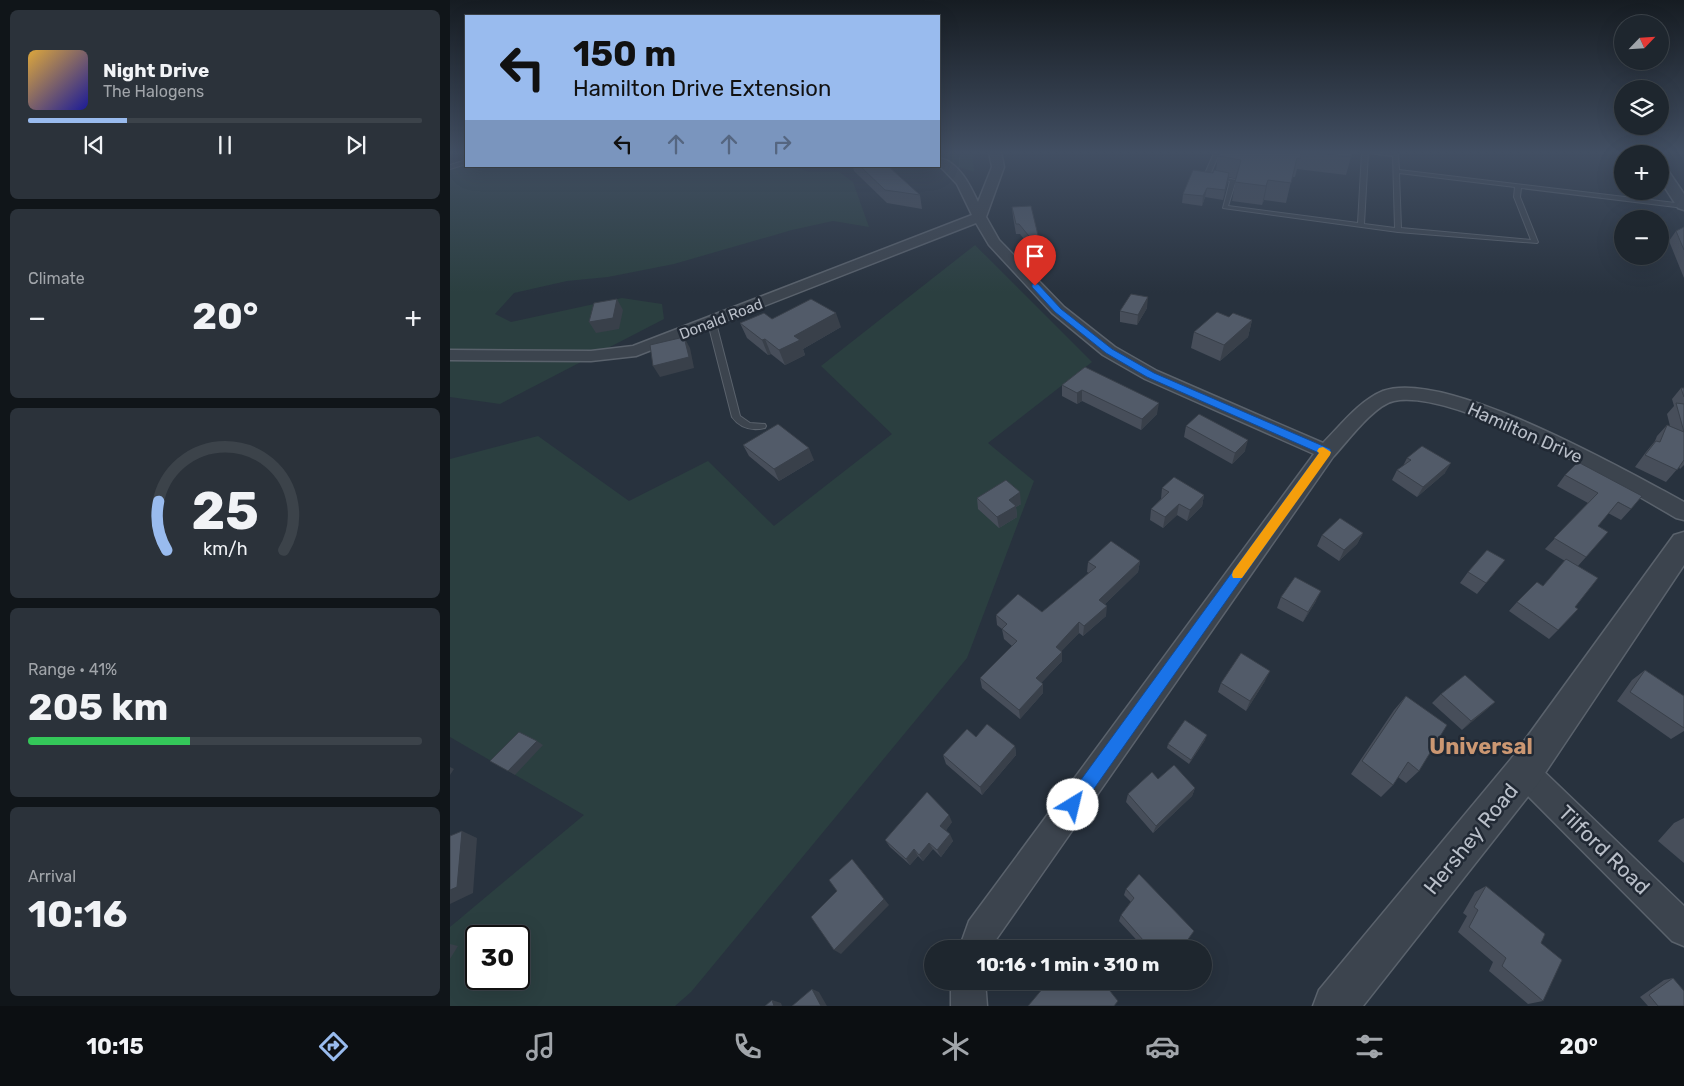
<!DOCTYPE html>
<html lang="en">
<head>
<meta charset="utf-8">
<style>
  :root { --surface:#1e262e; --page:#2b323a; --text:#f1f3f6; --muted:#a1a5aa; --line:#3c434a; --accent:#9be }
  body { margin:0; font-family:Rubik,sans-serif; background:var(--page); color:var(--text); height:100vh; display:flex; flex-direction:column; font-size:19px; white-space:nowrap }
  * { box-sizing:border-box; margin:0 }
  p { font-size:16px; color:var(--muted) }
  .icon { flex:none; width:28px; height:28px; fill:none; stroke:currentColor; stroke-width:2; stroke-linecap:round; stroke-linejoin:round }
  .map { position:relative; flex:1; overflow:hidden }
  .side { display:flex; flex-direction:column; gap:10px; padding:10px; background:#101519; width:450px }
  .side>* { flex:none }
  .top-card { position:absolute; left:15px; top:15px; width:475px; height:152px; border-radius:0px; box-shadow:0 5px 20px #0002,0 0 0 1px var(--line); background:#9be; color:#111; overflow:hidden }
  .needle { width:32px; rotate:65deg }
  .tools { position:absolute; left:1164px; top:15px; display:grid; gap:10px }
  .tools a { display:grid; place-items:center; width:55px; height:55px; border-radius:50%; background:var(--surface); box-shadow:0 5px 20px #0002,0 0 0 1px var(--line); font-size:25px }
  .speed { position:absolute; left:15px; top:925px; display:flex; gap:10px; font-size:25px; font-weight:700; text-align:center }
  .speed>* { display:grid; place-content:center; width:65px; height:65px; border-radius:50%; background:var(--surface); box-shadow:0 5px 20px #0002,0 0 0 1px var(--line); line-height:1 }
  .speed .limit { border:2px solid #111; border-radius:8px; background:#fff; color:#111 }
  .pin { position:absolute; display:grid; place-items:center; width:42px; height:42px; color:#fff; margin:-51px -21px; border-radius:50% 50% 50% 0; rotate:-45deg; box-shadow:0 0 5px #0007 }
  .pin .icon { rotate:45deg }
  .me { position:absolute; width:55px; margin:-28px; rotate:36deg; stroke-linejoin:round; filter:drop-shadow(0 0 4px #0008) }
  .turn { display:flex; align-items:center; gap:18px; height:105px; padding:0 25px; font-size:22px }
  .turn .icon { width:65px; height:65px; stroke-width:2.5 }
  .turn b { display:block; font-size:35px; line-height:42px }
  .lanes { display:flex; align-items:center; height:48px; padding:0 25px; background:#0003; justify-content:center; gap:25px; direction:ltr }
  .lanes .off { opacity:.35 }
  .big { font-size:38px; font-weight:700; line-height:1.1 }
  .side .tile { flex:1; display:flex; flex-direction:column; justify-content:center; gap:8px; min-width:0; padding:0 18px; border-radius:8px; background:var(--page) }
  .side .dial { align-items:center; gap:0 }
  .dial svg { height:130px; overflow:visible; fill:none; stroke:var(--line); stroke-width:7; stroke-linecap:round; text-anchor:middle }
  .dial text { fill:var(--text); stroke:none }
  .song { display:flex; align-items:center; gap:15px }
  .cover { width:60px; height:60px; border-radius:8px; background:linear-gradient(135deg,hsl(40 70% 55%),hsl(240 70% 35%)) }
  .played { height:5px; border-radius:2px; background:linear-gradient(90deg,var(--accent) 25%,var(--line) 25%) }
  .keys { display:flex; justify-content:space-around; direction:ltr }
  .heat { display:flex; justify-content:space-between; align-items:center; font-size:28px; direction:ltr }
  .charge { height:8px; border-radius:4px; background:linear-gradient(90deg,#34c759 41%,var(--line) 0) }
  .trip { position:absolute; left:474px; top:940px; width:288px; height:50px; border-radius:25px; background:var(--surface); box-shadow:0 5px 20px #0002,0 0 0 1px var(--line); font-weight:700; line-height:50px; text-align:center }
  .tab-bar { display:flex; height:80px; justify-content:space-around; align-items:center; background:#0c0f12; color:var(--muted) }
  .tab-bar .icon { width:35px; height:35px }
  .tab-bar .active { color:var(--accent) }
  .tab-bar b { font-size:22px; color:var(--text) }
  main { display:flex; flex:1; min-height:0 }
  .map>svg:first-child { display:block }
</style>
</head>
<body>
<main>
<section class="side">
<div class="tile">
<div class="song"><i class="cover"></i><div><b>Night Drive</b><p>The Halogens</p></div></div>
<div class="played"></div>
<div class="keys"><svg class="icon" aria-label="previous" viewBox="0 0 24 24"><path d="M18 5L8 12l10 7zM5 5v14"/></svg><svg class="icon" aria-label="pause" viewBox="0 0 24 24"><path d="M8 5v14M16 5v14"/></svg><svg class="icon" aria-label="next" viewBox="0 0 24 24"><path d="M6 5l10 7-10 7zM19 5v14"/></svg></div>
</div>
<div class="tile"><p>Climate</p>
<div class="heat"><a>−</a><b class="big">20°</b><a>+</a></div>
</div>
<div class="tile dial"><svg viewBox="0 0 100 80">
<path d="M14 69A42 42 0 1 1 86 69"/>
<path d="M14 69A42 42 0 0 1 9 39" stroke="#9be"/>
<text x="50" y="56" font-size="32" font-weight="700">25</text>
<text x="50" y="72" font-size="11">km/h</text>
</svg></div>
<div class="tile"><p>Range · 41%</p><b class="big">205 km</b><div class="charge"></div></div>
<div class="tile"><p>Arrival</p><b class="big">10:16</b></div>
</section>
<div class="map">
<svg width="1234" height="1006" viewBox="0 0 1234 1006">
  <rect width="100%" height="100%" fill="#28323e"/>
  <path fill="#2b3f40" fill-rule="evenodd" d="M 489,152 L 522,152 L 524,172 L 489,160 Z
    M 16,161 L 16,166 L 341,166 L 359,172 L 389,172 L 403,182 L 419,227 L 383,221 L 342,230 L 224,264 L 158,277 L 117,281 L 64,293 L 45,314 L 61,322 L 172,298 L 212,304 L 214,319 L 50,404 L 0,397 L 0,165 Z
    M 525,245 L 642,362 L 538,443 L 584,481 L 517,658 L 241,992 L 225,1006 L 0,1006 L 0,927 L 134,815 L 0,737 L 0,459 L 88,436 L 179,501 L 258,461 L 324,526 L 442,434 L 371,366 ZM 26,936 L 69,936 L 69,979 L 26,979 Z"/>
  <g fill="none" stroke-linecap="round" stroke-linejoin="round">
    <defs>
      <path id="service" d="M 792,152 L 798,152 L 795,158 L 768,156 L 760,175 L 786,180 L 778,206 L 908,223 L 912,152 L 948,154 L 949,170 L 1234,204 L 1234,208 L 1071,188 L 1070,197 L 1088,242 L 1087,243 L 948,232 L 773,208 L 780,181 L 754,176 L 764,153 L 791,155 ZM 918,153 L 943,156 L 945,228 L 914,224 ZM 949,173 L 1065,187 L 1064,197 L 1081,240 L 951,228 Z
        M 16,160 L 16,164 L 0,169 L 0,165 Z
        M 259,321 L 265,321 L 266,323 L 290,416 L 300,423 L 315,424 L 316,426 L 315,428 C 302,431 290,428 282,417 L 258,323 Z"/>
      <path id="minor" d="M 539,152 L 551,152 L 554,167 L 536,217 L 549,240 L 614,307 L 665,347 L 707,371 L 873,443 C 891,425 909,401 933,391 C 993,369 1160,462 1216,492 L 1234,502 L 1234,520 L 1226,518 C 1170,485 1005,388 944,401 C 924,405 897,442 883,457 L 545,941 L 543,949 L 509,949 L 519,921 L 864,454 L 695,379 L 653,355 L 602,313 L 539,245 L 526,223 L 186,356 L 141,361 L 0,360 L 0,350 L 141,351 L 183,346 L 522,215 L 507,184 L 489,165 L 489,158 C 509,162 520,185 528,202 L 542,167 Z
        M 1074,758 L 1084,762 L 1234,906 L 1234,946 L 1222,941 L 1064,782 L 1060,772 L 1064,762 Z
        M 501,981 L 535,981 L 537,1006 L 501,1006 Z"/>
      <path id="tertiary" d="M 1210,165 L 1215,166 L 1234,194 L 1234,210 L 1228,208 L 1210,180 Z
        M 1234,532 L 1234,565 L 1087,785 L 913,1006 L 863,1006 L 869,990 L 1061,759 L 1224,535 Z"/>
    </defs>
    <use href="#service" stroke="#5a626c" stroke-width="2"/>
    <use href="#minor" stroke="#5a626c" stroke-width="3"/>
    <use href="#tertiary" stroke="#5a626c" stroke-width="3"/>
    <use href="#service" fill="#3c444e" fill-rule="evenodd"/>
    <use href="#minor" fill="#3c444e" fill-rule="evenodd"/>
    <use href="#tertiary" fill="#3c444e" fill-rule="evenodd"/>
  </g>
  <path fill="#474e5a" d="M 770,152 L 902,152 L 901,157 L 896,175 L 847,169 L 845,177 L 842,177 L 836,203 L 814,200 L 812,205 L 782,201 L 786,179 L 779,177 L 773,200 L 755,197 L 752,206 L 732,203 L 733,194 L 766,170 L 768,156 Z
    M 403,166 L 438,166 L 470,195 L 472,209 L 437,203 L 404,171 Z
    M 562,207 L 592,252 L 592,262 L 570,234 L 566,234 L 563,217 Z
    M 1234,227 L 1234,278 L 1219,241 L 1226,231 Z
    M 697,308 L 687,325 L 670,322 L 670,311 Z
    M 779,317 L 802,320 L 798,337 L 770,361 L 741,348 L 744,332 Z
    M 322,319 L 391,327 L 353,349 L 355,355 L 335,365 L 321,354 L 318,355 L 297,338 L 290,323 Z
    M 635,367 L 707,414 L 691,430 L 632,401 L 627,404 L 612,396 L 612,385 Z
    M 1231,388 L 1234,388 L 1234,465 L 1230,469 L 1229,467 L 1216,482 L 1185,467 L 1196,452 L 1205,441 L 1207,436 L 1217,425 L 1220,426 L 1217,414 L 1224,406 L 1222,399 Z
    M 736,426 L 795,451 L 782,464 L 734,437 Z
    M 293,445 L 364,460 L 329,481 L 299,456 Z
    M 957,458 L 995,473 L 967,497 L 942,480 L 947,470 L 953,466 Z
    M 1115,475 L 1181,509 L 1171,520 L 1158,513 L 1148,526 L 1136,557 L 1128,566 L 1125,607 L 1108,630 L 1099,639 L 1059,611 L 1067,602 L 1093,586 L 1115,561 L 1095,549 L 1138,503 L 1107,486 Z
    M 712,488 L 754,495 L 752,506 L 737,521 L 727,515 L 713,528 L 700,520 L 701,509 L 711,499 Z
    M 527,498 L 571,504 L 566,507 L 567,517 L 549,528 L 528,509 Z
    M 913,533 L 907,544 L 889,561 L 867,546 L 872,535 Z
    M 1055,560 L 1027,594 L 1010,583 L 1018,572 Z
    M 690,561 L 688,572 L 655,604 L 656,616 L 633,636 L 629,633 L 611,651 L 612,661 L 591,683 L 593,693 L 570,719 L 532,688 L 530,678 L 562,646 L 554,639 L 552,629 L 547,625 L 546,615 L 592,612 L 639,573 L 637,572 L 638,562 Z
    M 831,597 L 866,601 L 853,622 L 827,608 Z
    M 1195,670 L 1234,696 L 1234,731 L 1221,739 L 1167,701 L 1182,680 Z
    M 815,681 L 796,711 L 768,692 L 771,683 Z
    M 991,694 L 1045,702 L 1012,730 L 982,703 Z
    M 956,696 L 969,771 L 956,783 L 948,777 L 943,785 L 931,797 L 901,774 L 944,710 Z
    M 526,737 L 565,746 L 566,755 L 532,795 L 496,764 L 493,755 Z
    M 755,740 L 739,764 L 717,748 L 718,744 Z
    M 708,779 L 745,788 L 742,796 L 703,833 L 676,802 L 678,794 Z
    M 1234,818 L 1234,863 L 1208,841 L 1224,823 Z
    M 502,822 L 496,830 L 503,841 L 491,857 L 483,849 L 473,861 L 468,856 L 460,865 L 440,847 L 435,840 Z
    M 1036,886 L 1091,943 L 1093,1001 L 1078,1004 L 1039,971 L 1043,962 L 1008,932 L 1017,916 L 1013,913 L 1025,892 Z
    M 676,889 L 731,949 L 695,949 L 669,921 L 671,915 L 681,902 L 674,895 Z
    M 1223,978 L 1234,1006 L 1198,1006 L 1190,997 L 1214,980 Z"/>
  <path fill="#39404a" d="M 779,173 L 778,182 L 773,200 L 775,190 Z
    M 818,180 L 814,200 L 812,205 L 816,186 Z
    M 757,188 L 755,197 L 752,206 L 753,196 Z
    M 698,297 L 697,308 L 687,325 L 688,315 Z
    M 167,299 L 173,310 L 169,329 L 146,333 L 139,322 Z
    M 386,313 L 391,327 L 353,349 L 355,355 L 335,365 L 329,350 L 344,336 Z
    M 802,320 L 798,337 L 770,361 L 774,345 Z
    M 234,337 L 240,348 L 244,368 L 210,377 L 203,366 Z
    M 315,339 L 321,354 L 318,355 L 312,340 Z
    M 632,390 L 632,401 L 627,404 L 627,393 Z
    M 709,403 L 707,414 L 691,430 L 692,419 Z
    M 798,440 L 795,451 L 782,464 L 785,453 Z
    M 359,448 L 364,460 L 329,481 L 324,469 Z
    M 1001,463 L 995,473 L 967,497 L 973,487 Z
    M 570,492 L 571,504 L 566,507 L 567,517 L 549,528 L 547,517 L 559,500 Z
    M 754,495 L 752,506 L 737,521 L 740,510 Z
    M 729,504 L 727,515 L 713,528 L 715,517 Z
    M 913,533 L 907,544 L 889,561 L 894,550 Z
    M 690,561 L 688,572 L 649,610 L 649,600 Z
    M 871,591 L 866,601 L 853,622 L 858,612 Z
    M 657,606 L 656,616 L 633,636 L 634,626 Z
    M 629,622 L 629,633 L 606,657 L 606,647 Z
    M 612,652 L 612,661 L 586,688 L 586,678 Z
    M 820,671 L 815,681 L 796,711 L 800,701 Z
    M 593,684 L 593,693 L 570,719 L 569,710 Z
    M 1045,702 L 1035,711 L 1012,730 L 1021,721 Z
    M 757,735 L 755,740 L 739,764 L 741,760 Z
    M 87,741 L 93,745 L 65,775 L 58,771 Z
    M 565,746 L 566,755 L 532,795 L 530,787 Z
    M 0,767 L 4,769 L 0,775 Z
    M 745,788 L 742,796 L 703,833 L 706,826 Z
    M 499,815 L 502,822 L 494,833 L 490,826 Z
    M 12,831 L 27,838 L 23,893 L 0,904 L 0,890 Z
    M 500,834 L 503,841 L 491,857 L 487,850 Z
    M 479,843 L 483,849 L 473,861 L 469,855 Z
    M 464,849 L 468,856 L 460,865 L 456,859 Z
    M 402,859 L 439,905 L 391,954 L 384,950 Z
    M 0,944 L 8,946 L 0,959 Z
    M 362,989 L 369,992 L 377,1006 L 371,1006 Z
    M 322,1000 L 331,1003 L 332,1006 L 324,1006 Z"/>
  <path fill="#525b69" stroke="#39404a" d="M 770,152 L 851,152 L 850,159 L 847,158 L 841,183 L 818,180 L 816,186 L 785,182 L 791,160 L 768,156 Z
    M 861,152 L 902,152 L 901,157 Z
    M 410,166 L 438,166 L 470,195 L 435,190 Z
    M 743,170 L 763,173 L 764,170 L 779,173 L 775,190 L 757,188 L 753,196 L 733,194 Z
    M 581,206 L 592,252 L 569,224 L 566,224 L 562,207 Z
    M 1234,227 L 1234,250 L 1226,231 Z
    M 681,294 L 698,297 L 688,315 L 670,311 Z
    M 167,299 L 163,318 L 139,322 L 144,303 Z
    M 361,299 L 386,313 L 344,336 L 350,340 L 329,350 L 315,339 L 312,340 L 290,323 L 314,313 L 322,319 Z
    M 767,312 L 779,317 L 783,313 L 802,320 L 774,345 L 744,332 Z
    M 234,337 L 239,357 L 203,366 L 200,345 Z
    M 635,367 L 709,403 L 692,419 L 632,390 L 627,393 L 612,385 Z
    M 1231,388 L 1234,388 L 1234,397 Z
    M 1226,403 L 1234,404 L 1234,460 L 1227,470 L 1195,455 L 1206,441 L 1210,442 L 1217,425 L 1234,432 Z
    M 749,414 L 798,440 L 785,453 L 736,426 Z
    M 328,424 L 359,448 L 324,469 L 293,445 Z
    M 972,446 L 1001,463 L 973,487 L 947,470 L 961,460 L 957,458 Z
    M 1128,462 L 1192,496 L 1181,509 L 1168,502 L 1148,526 L 1158,532 L 1136,557 L 1104,538 L 1148,493 L 1115,475 Z
    M 724,477 L 754,495 L 740,510 L 729,504 L 715,517 L 701,509 L 719,492 L 712,488 Z
    M 556,480 L 570,492 L 559,500 L 566,506 L 547,517 L 527,498 Z
    M 890,518 L 913,533 L 894,550 L 872,535 Z
    M 661,541 L 690,561 L 649,600 L 657,606 L 634,626 L 629,622 L 606,647 L 612,652 L 586,678 L 593,684 L 569,710 L 530,678 L 567,641 L 552,629 L 557,624 L 546,615 L 568,594 L 592,612 L 646,567 L 638,562 Z
    M 1037,550 L 1055,560 L 1036,583 L 1018,572 Z
    M 1116,559 L 1148,578 L 1125,607 L 1128,609 L 1108,630 L 1067,602 L 1087,582 L 1093,586 Z
    M 845,577 L 871,591 L 858,612 L 831,597 Z
    M 791,653 L 820,671 L 800,701 L 771,683 Z
    M 1195,670 L 1234,696 L 1234,728 L 1180,692 Z
    M 1015,675 L 1045,702 L 1021,721 L 991,694 Z
    M 956,696 L 997,725 L 969,771 L 958,762 L 943,785 L 912,761 Z
    M 735,720 L 757,735 L 741,760 L 718,744 Z
    M 537,724 L 565,746 L 530,787 L 493,755 L 517,729 L 526,737 Z
    M 69,732 L 87,741 L 58,771 L 40,761 Z
    M 724,765 L 745,788 L 706,826 L 678,794 L 702,772 L 708,779 Z
    M 477,792 L 499,815 L 490,826 L 500,834 L 487,850 L 479,843 L 469,855 L 464,849 L 456,859 L 435,840 Z
    M 12,831 L 7,887 L 0,890 L 0,836 Z
    M 402,859 L 434,899 L 384,950 L 361,917 L 387,891 L 379,880 Z
    M 689,874 L 744,931 L 731,949 L 701,949 L 671,915 L 684,898 L 676,889 Z
    M 1036,886 L 1095,934 L 1091,943 L 1112,960 L 1093,1001 L 1052,966 L 1056,958 L 1019,927 L 1028,910 L 1024,907 Z
    M 1223,978 L 1234,991 L 1234,1006 L 1208,1006 L 1199,995 Z
    M 599,981 L 652,981 L 668,1001 L 664,1006 L 578,1006 Z
    M 362,989 L 371,1006 L 342,1006 Z
    M 322,1000 L 324,1006 L 315,1006 Z"/>
  <linearGradient id="sky" x2="0" y2="1"><stop stop-color="#161c22"/><stop offset="0.52" stop-color="#424f63"/><stop offset="1" stop-color="#424f63" stop-opacity="0"/></linearGradient>
  <rect width="1234" height="293" fill="url(#sky)"/>
  <path fill="#1a73e8" stroke="#114b97" d="M 582,284 L 588,284 L 611,309 L 662,349 L 704,373 L 880,449 L 881,452 L 629,810 L 623,813 L 617,810 L 615,805 L 617,799 L 869,453 L 697,377 L 656,353 L 605,312 L 582,287 Z"/>
  <path fill="#f59e0b" d="M 873,447 L 881,452 L 880,455 L 792,578 L 783,578 L 782,575 L 783,571 L 869,453 L 867,451 L 869,448 Z"/>
  <g text-anchor="middle" stroke-width="5" stroke-linejoin="round" paint-order="stroke">
    <g font-size="15" fill="#b9bfc9" stroke="#212934">
      <text transform="translate(271 319) rotate(-21)" y="5">Donald Road</text>
    </g>
    <g font-size="18" fill="#b9bfc9" stroke="#212934">
      <text transform="translate(1075 433) rotate(24)" y="6">Hamilton Drive</text>
    </g>
    <g font-size="21" fill="#b9bfc9" stroke="#212934">
      <text transform="translate(1021 839) rotate(-51)" y="7">Hershey Road</text>
      <text transform="translate(1154 850) rotate(44)" y="7">Tilford Road</text>
    </g>
    <g font-size="22" font-weight="bold" fill="#cb9772" stroke="#212934">
      <text x="1031" y="754">Universal</text>
    </g>
  </g>
</svg>
<div class="tools">
<a><svg class="needle" viewBox="-14 -14 28 28"><path d="M0-13l5 13h-10z" fill="#e53935"/><path d="M0 13l5-13h-10z" fill="#a1a5aa"/></svg></a>
<a><svg class="icon" aria-label="layers" viewBox="0 0 24 24"><path d="M12 4l9 5-9 5-9-5zM3 14l9 5 9-5"/></svg></a>
<a>+</a>
<a>−</a>
</div>
<div class="speed"><div class="limit">30</div></div>
<div class="pin" style="left:585px;top:286px;background:#d93025"><svg class="icon" aria-label="arrive" viewBox="0 0 24 24"><path d="M6 21V4h12l-3 4 3 4H6"/></svg></div>
<svg class="me" style="left:623px;top:805px" viewBox="-20 -20 40 40"><circle r="19" fill="#fff"/><path d="M0-13L10 11 0 6-10 11z" fill="#1a73e8"/></svg>
<div class="trip">10:16 · 1 min · 310 m</div>
<div class="top-card">
<div class="turn"><svg class="icon" aria-label="left" viewBox="0 0 24 24"><path d="M17 20v-9H6M10 6l-5 5 5 5"/></svg><div><b>150 m</b>Hamilton Drive Extension</div></div>
<div class="lanes"><svg class="icon" aria-label="left" viewBox="0 0 24 24"><path d="M17 20v-9H6M10 6l-5 5 5 5"/></svg><svg class="icon off" aria-label="ahead" viewBox="0 0 24 24"><path d="M12 20V5M6 11l6-6 6 6"/></svg><svg class="icon off" aria-label="ahead" viewBox="0 0 24 24"><path d="M12 20V5M6 11l6-6 6 6"/></svg><svg class="icon off" aria-label="right" viewBox="0 0 24 24"><path d="M7 20v-9h11M14 6l5 5-5 5"/></svg></div>
</div>
</div>
</main>
<nav class="tab-bar">
<b>10:15</b>
<svg class="icon active" aria-label="directions" viewBox="0 0 24 24"><path d="M12 3l9 9-9 9-9-9zM9 14v-3h6M13 9l2 2-2 2"/></svg>
<svg class="icon" aria-label="music" viewBox="0 0 24 24"><path d="M9 18V5l10-2v13"/><circle cx="6" cy="18" r="3"/><circle cx="16" cy="16" r="3"/></svg>
<svg class="icon" aria-label="phone" viewBox="0 0 24 24"><path d="M5 4h4l2 5-3 2q2 4 5 5l2-3 5 2v4C11 20 4 13 5 4z"/></svg>
<svg class="icon" aria-label="climate" viewBox="0 0 24 24"><path d="M12 3v18M4 7l16 10M4 17L20 7"/></svg>
<svg class="icon" aria-label="car" viewBox="0 0 24 24"><path d="M5 17H2v-5l4-1 3-4h7l3 4 3 1v5h-3M9 17h6M6 11h13"/><circle cx="7" cy="17" r="2"/><circle cx="17" cy="17" r="2"/></svg>
<svg class="icon" aria-label="filters" viewBox="0 0 24 24"><path d="M4 7h16M4 17h16"/><circle cx="9" cy="7" r="2"/><circle cx="15" cy="17" r="2"/></svg>
<b>20°</b>
</nav>
</body>
</html>
